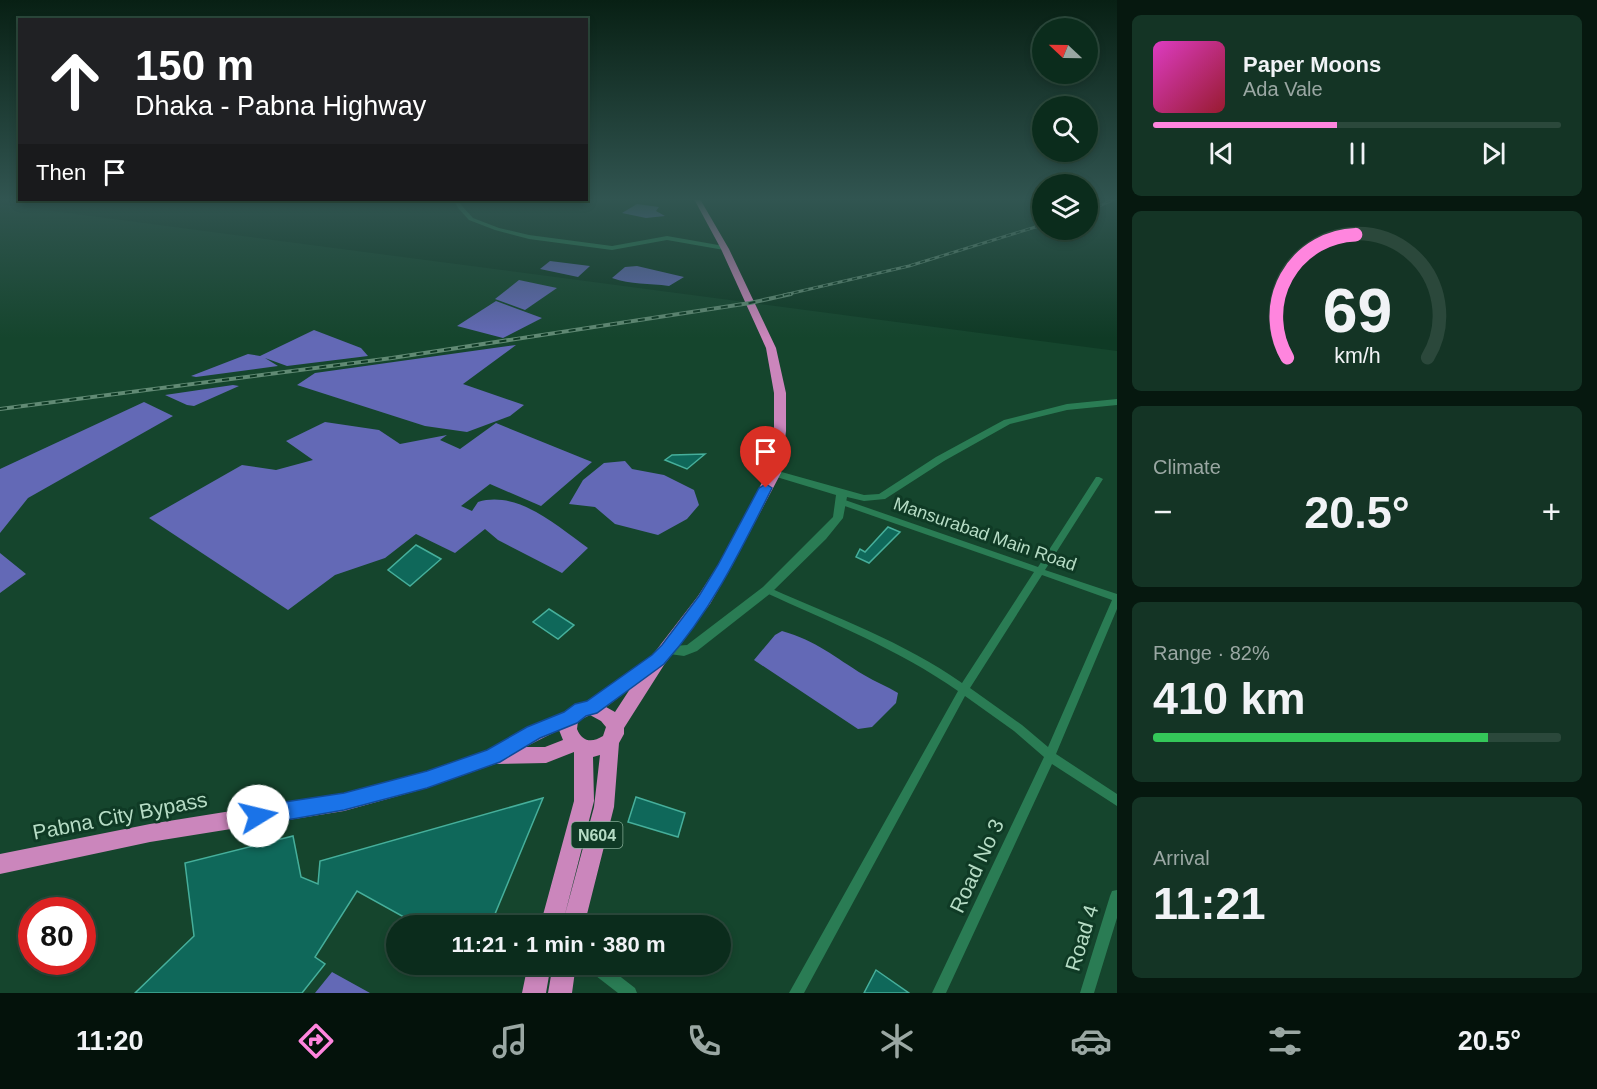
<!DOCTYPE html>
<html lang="en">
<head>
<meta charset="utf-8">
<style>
  :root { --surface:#0b2c1c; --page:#143425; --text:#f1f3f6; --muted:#9aa7a3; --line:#2b483b; --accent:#ff85de }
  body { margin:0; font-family:Helvetica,sans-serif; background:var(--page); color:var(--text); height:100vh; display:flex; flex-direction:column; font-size:22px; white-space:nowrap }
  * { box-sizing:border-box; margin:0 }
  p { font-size:20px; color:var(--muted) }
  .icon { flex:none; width:33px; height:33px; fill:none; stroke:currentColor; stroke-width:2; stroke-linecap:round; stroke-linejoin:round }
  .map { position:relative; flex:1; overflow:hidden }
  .sheet { display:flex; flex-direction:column; gap:15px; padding:15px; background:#06180f; width:480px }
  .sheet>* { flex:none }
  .guide { position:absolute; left:18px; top:18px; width:570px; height:183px; border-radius:0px; box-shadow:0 3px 9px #0003,0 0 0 2px var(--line); background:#202124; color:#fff; overflow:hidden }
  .needle { width:39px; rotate:292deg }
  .fabs { position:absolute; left:1032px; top:18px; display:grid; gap:12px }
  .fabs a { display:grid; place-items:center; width:66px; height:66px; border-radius:50%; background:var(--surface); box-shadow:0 3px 9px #0003,0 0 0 2px var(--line); font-size:30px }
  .speed { position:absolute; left:18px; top:897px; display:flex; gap:12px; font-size:30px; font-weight:700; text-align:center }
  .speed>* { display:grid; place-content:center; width:78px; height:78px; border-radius:50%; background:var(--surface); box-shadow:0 3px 9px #0003,0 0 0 2px var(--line); line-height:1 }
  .speed .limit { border:9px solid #d22; background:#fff; color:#111 }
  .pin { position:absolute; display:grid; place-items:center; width:51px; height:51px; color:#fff; margin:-62px -26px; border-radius:50% 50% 50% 0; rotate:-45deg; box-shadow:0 0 6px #0007 }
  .pin .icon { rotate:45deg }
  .me { position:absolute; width:66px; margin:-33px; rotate:81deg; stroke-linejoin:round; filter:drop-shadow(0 0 4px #0008) }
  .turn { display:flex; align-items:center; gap:21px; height:126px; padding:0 18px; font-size:27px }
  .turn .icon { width:78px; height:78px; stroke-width:2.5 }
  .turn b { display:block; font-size:42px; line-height:51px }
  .then { display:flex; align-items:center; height:57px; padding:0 18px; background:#0003; gap:12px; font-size:22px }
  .big { font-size:45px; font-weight:600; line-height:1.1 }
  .sheet .tile { flex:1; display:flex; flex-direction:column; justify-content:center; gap:9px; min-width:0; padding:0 21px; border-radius:9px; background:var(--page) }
  .sheet .dial { align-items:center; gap:0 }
  .dial svg { height:156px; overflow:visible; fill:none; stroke:var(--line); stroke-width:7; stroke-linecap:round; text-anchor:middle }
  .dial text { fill:var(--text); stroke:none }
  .song { display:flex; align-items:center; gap:18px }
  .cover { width:72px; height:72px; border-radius:9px; background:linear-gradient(135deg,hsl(310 70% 55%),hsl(350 70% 35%)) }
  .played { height:6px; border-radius:3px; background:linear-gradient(90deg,var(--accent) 45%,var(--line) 45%) }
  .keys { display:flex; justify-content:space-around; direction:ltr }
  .heat { display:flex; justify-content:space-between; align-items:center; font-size:33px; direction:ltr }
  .charge { height:9px; border-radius:4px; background:linear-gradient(90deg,#34c759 82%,var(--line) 0) }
  .trip { position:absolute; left:386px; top:915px; width:345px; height:60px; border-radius:30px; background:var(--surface); box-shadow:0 3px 9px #0003,0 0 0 2px var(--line); font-weight:600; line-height:60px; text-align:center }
  .tab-bar { display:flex; height:96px; justify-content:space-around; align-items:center; background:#04120b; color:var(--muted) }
  .tab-bar .icon { width:42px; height:42px }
  .tab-bar .active { color:var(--accent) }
  .tab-bar b { font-size:27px; color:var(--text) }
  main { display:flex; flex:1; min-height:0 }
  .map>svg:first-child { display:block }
</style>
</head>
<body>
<main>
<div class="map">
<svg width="1117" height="993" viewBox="0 0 1117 993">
  <rect width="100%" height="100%" fill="#0f3a25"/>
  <path fill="#15452d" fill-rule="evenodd" d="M 0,204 L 1117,351 L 1117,993 L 0,993 ZM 32,910 L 82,910 L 82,962 L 32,962 ZM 396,926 L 720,926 L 720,964 L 396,964 Z"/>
  <path fill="#6369b6" d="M 637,204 L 659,207 L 656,211 L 665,216 L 646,218 L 622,213 Z
    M 550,261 L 590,266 L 578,277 L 540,269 Z
    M 637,266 L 684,277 L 669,286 C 649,283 631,285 612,278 L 625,267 Z
    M 519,280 L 557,288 L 525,310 L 495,299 Z
    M 496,301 L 542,318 L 503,338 L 457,326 Z
    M 314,330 L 361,348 L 368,356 L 287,366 L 265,358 L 278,366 L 196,377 L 191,376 L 248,354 L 260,356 Z
    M 516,345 L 463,384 L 524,405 L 510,416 L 467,432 L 425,426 L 297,385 L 315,373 Z
    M 233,385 L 239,386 L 194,406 L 187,405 L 165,395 Z
    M 144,402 L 173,416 L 28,498 L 0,533 L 0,469 Z
    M 325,422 L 379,430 L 400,444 L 447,435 L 440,440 L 460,449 L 496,423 L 592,462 L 541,506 L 490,484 L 461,506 L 472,511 L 478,502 C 518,490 557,526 588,548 L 562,573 L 498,540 L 485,529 L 455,553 L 416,534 L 385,558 L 335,575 L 288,610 L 149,518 L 242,465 L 276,470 L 313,460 L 286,441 Z
    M 625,461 L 632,469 L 664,475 L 694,490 L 699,505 L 687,519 L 658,535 L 615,524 L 595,507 L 569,504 L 583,480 L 604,463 Z
    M 0,553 L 26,574 L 0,593 Z
    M 782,631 C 817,641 834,657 864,675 C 875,682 887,686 898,693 L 896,703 L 872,727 L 858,729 L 754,660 L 775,635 Z
    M 332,972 L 370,993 L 315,993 Z"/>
  <path fill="#0f685a" stroke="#46af9b" stroke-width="1.5" d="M 705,454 L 687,469 L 665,460 L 672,455 Z
    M 888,527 L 900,532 L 869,563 L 856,557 L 860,549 L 865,552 Z
    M 416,545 L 441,559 L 410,586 L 388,570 Z
    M 549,609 L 574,625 L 558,639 L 533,622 Z
    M 636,797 L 685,813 L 678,837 L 628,822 Z
    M 543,798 L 490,926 L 420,926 L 357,891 L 315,957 L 325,964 L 302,993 L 135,993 L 194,936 L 185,863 L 293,836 L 301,877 L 318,884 L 320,861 Z
    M 876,970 L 909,993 L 864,993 Z"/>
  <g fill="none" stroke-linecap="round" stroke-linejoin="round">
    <path fill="#2a7c54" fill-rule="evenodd" d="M 454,200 L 458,200 L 462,206 L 473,218 L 499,228 L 529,235 L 612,246 L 667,236 L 724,246 L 727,248 L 724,250 L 667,240 L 612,250 L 529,239 L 495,230 L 469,220 L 458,208 Z
      M 1096,477 L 1099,477 L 1103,479 L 1045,570 L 1117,594 L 1117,609 L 1056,754 L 1117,794 L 1117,806 L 1052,764 L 946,993 L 932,993 L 1044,757 L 1014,731 L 965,696 L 804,993 L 789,993 L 958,691 C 898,649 830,622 764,592 L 762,590 L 764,588 L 770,588 C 835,617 904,642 962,683 L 1034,572 L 839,504 L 838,502 L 842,499 L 845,500 L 1038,567 ZM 1042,575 L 1112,600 L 1048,747 L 1022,725 L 970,688 Z
      M 1117,890 L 1117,918 L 1094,993 L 1080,993 L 1110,896 L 1112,891 Z
      M 585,964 L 604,964 L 635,988 L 637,993 L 618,993 L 587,969 Z"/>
    <path fill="#2a7c54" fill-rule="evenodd" d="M 1117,399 L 1117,405 L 1067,410 L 1010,424 L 944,461 L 885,499 L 864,501 L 847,497 L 843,518 L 826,539 L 771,593 L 697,651 L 684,656 L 662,653 L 661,650 L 662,647 L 687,645 L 763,587 L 833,517 L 836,495 L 770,475 L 769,473 L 770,471 L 778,471 L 864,495 L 879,494 L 936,457 L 1004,420 L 1067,404 Z"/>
    <path fill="#cb86bc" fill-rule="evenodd" d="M 694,199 L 700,199 L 729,249 L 776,348 L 786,393 L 786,431 L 781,473 L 732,566 L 710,604 L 664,665 L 624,728 L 624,734 L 619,743 L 614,807 L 584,926 L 540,926 L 574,801 L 574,752 L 546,763 L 495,764 L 427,788 L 344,811 L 150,842 L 0,874 L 0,854 L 150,824 L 344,793 L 427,772 L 487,750 L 528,728 L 565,712 L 576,704 L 587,701 L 651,657 L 698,596 L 718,565 L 767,473 L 774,431 L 774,393 L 766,348 L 721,249 ZM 630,689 L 615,712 L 606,707 ZM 590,715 L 601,721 L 606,727 L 603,736 C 592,743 582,742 577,729 L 578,721 ZM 559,730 L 563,740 L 545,747 L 525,747 ZM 600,755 L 594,807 L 564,918 L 594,801 L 593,757 Z
      M 528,964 L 551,964 L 546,993 L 522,993 Z
      M 553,964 L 576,964 L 572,993 L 548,993 Z"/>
    <defs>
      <path id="rail-far1" d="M 1088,211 L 1115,199
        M 784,295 L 909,266 L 1042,225"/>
      <path id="rail" d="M 0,409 L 392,358 L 750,303 L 791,294"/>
    </defs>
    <use href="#rail-far1" stroke="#618a74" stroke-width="3"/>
    <use href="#rail" stroke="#618a74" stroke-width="4"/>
    <use href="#rail-far1" stroke="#0f3a25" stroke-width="1.5" stroke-dasharray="5" stroke-linecap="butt"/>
    <use href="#rail" stroke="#0f3a25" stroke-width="2" stroke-dasharray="7" stroke-linecap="butt"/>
  </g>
  <linearGradient id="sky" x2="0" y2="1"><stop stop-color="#082014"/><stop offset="0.59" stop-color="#315551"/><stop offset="1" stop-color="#315551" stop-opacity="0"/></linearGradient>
  <rect width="1117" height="338" fill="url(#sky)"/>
  <path fill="#1a73e8" stroke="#114b97" stroke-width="1.5" d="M 766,484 L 772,488 C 741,550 711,612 664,664 L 597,713 L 586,716 L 577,723 L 540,738 L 500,762 L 427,788 L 344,810 L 258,825 L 250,822 L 247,816 L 250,809 L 258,806 L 344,793 L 427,771 L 487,750 L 527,727 L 564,712 L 575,704 L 587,701 L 652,655 L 662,645 L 699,596 L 718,565 L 759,488 Z"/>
  <g text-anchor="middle" stroke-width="6" stroke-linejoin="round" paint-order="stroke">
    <rect fill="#0f3a25" stroke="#84ab95" stroke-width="1.5" x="571.5" y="822" width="51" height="26" rx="4.5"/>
    <g font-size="16" font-weight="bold" fill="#b6dcc5">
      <text x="597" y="841">N604</text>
    </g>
    <g font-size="18" fill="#b6dcc5" stroke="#0f3a25">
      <text transform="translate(985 534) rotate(19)" y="6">Mansurabad Main Road</text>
    </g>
    <g font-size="21" fill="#b6dcc5" stroke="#0f3a25">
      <text transform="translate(120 816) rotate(-11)" y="7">Pabna City Bypass</text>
      <text transform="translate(977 866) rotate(-65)" y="7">Road No 3</text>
      <text transform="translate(1082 938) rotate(-73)" y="7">Road 4</text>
    </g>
  </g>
</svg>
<div class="fabs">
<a><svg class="needle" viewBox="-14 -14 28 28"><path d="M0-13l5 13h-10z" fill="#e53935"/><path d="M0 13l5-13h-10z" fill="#9aa7a3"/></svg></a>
<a><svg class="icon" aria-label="search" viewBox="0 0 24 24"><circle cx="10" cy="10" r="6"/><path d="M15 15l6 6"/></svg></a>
<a><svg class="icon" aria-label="layers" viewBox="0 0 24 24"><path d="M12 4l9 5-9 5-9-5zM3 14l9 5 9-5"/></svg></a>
</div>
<div class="speed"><div class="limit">80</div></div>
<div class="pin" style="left:766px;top:488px;background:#d93025"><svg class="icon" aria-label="arrive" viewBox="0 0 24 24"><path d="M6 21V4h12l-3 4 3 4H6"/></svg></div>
<svg class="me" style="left:258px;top:816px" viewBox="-20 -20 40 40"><circle r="19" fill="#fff"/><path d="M0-13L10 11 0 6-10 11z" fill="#1a73e8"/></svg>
<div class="trip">11:21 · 1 min · 380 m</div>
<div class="guide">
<div class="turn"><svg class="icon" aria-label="ahead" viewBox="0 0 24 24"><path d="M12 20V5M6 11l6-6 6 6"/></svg><div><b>150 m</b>Dhaka - Pabna Highway</div></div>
<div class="then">Then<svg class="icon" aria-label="arrive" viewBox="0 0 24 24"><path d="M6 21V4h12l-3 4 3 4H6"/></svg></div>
</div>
</div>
<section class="sheet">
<div class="tile">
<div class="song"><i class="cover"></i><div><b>Paper Moons</b><p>Ada Vale</p></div></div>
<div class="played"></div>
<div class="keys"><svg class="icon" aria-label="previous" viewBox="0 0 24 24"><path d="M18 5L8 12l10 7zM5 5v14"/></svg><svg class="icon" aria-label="pause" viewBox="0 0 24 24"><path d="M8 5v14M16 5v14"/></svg><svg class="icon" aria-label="next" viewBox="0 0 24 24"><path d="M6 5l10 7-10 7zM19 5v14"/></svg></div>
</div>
<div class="tile dial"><svg viewBox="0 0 100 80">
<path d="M14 69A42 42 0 1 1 86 69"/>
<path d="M14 69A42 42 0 0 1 49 6" stroke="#ff85de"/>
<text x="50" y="56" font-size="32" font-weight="700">69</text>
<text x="50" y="72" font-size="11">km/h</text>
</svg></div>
<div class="tile"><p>Climate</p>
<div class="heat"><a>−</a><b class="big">20.5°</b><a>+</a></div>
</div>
<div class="tile"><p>Range · 82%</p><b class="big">410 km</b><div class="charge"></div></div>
<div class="tile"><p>Arrival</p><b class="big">11:21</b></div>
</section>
</main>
<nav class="tab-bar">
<b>11:20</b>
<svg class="icon active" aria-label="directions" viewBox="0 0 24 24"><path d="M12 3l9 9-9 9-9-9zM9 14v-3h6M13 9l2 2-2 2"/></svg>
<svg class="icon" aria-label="music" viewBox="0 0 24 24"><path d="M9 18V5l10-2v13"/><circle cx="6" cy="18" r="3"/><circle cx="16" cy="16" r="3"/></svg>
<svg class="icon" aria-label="phone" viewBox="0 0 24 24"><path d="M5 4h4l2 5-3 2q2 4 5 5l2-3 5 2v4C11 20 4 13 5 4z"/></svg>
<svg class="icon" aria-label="climate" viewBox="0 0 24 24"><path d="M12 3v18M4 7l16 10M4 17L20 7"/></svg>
<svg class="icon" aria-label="car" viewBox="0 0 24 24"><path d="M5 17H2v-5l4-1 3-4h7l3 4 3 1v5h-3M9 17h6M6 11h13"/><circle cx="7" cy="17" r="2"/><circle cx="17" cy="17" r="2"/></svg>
<svg class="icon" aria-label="filters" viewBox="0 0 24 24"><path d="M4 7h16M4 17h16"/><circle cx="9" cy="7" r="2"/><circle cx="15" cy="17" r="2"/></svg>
<b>20.5°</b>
</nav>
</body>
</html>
